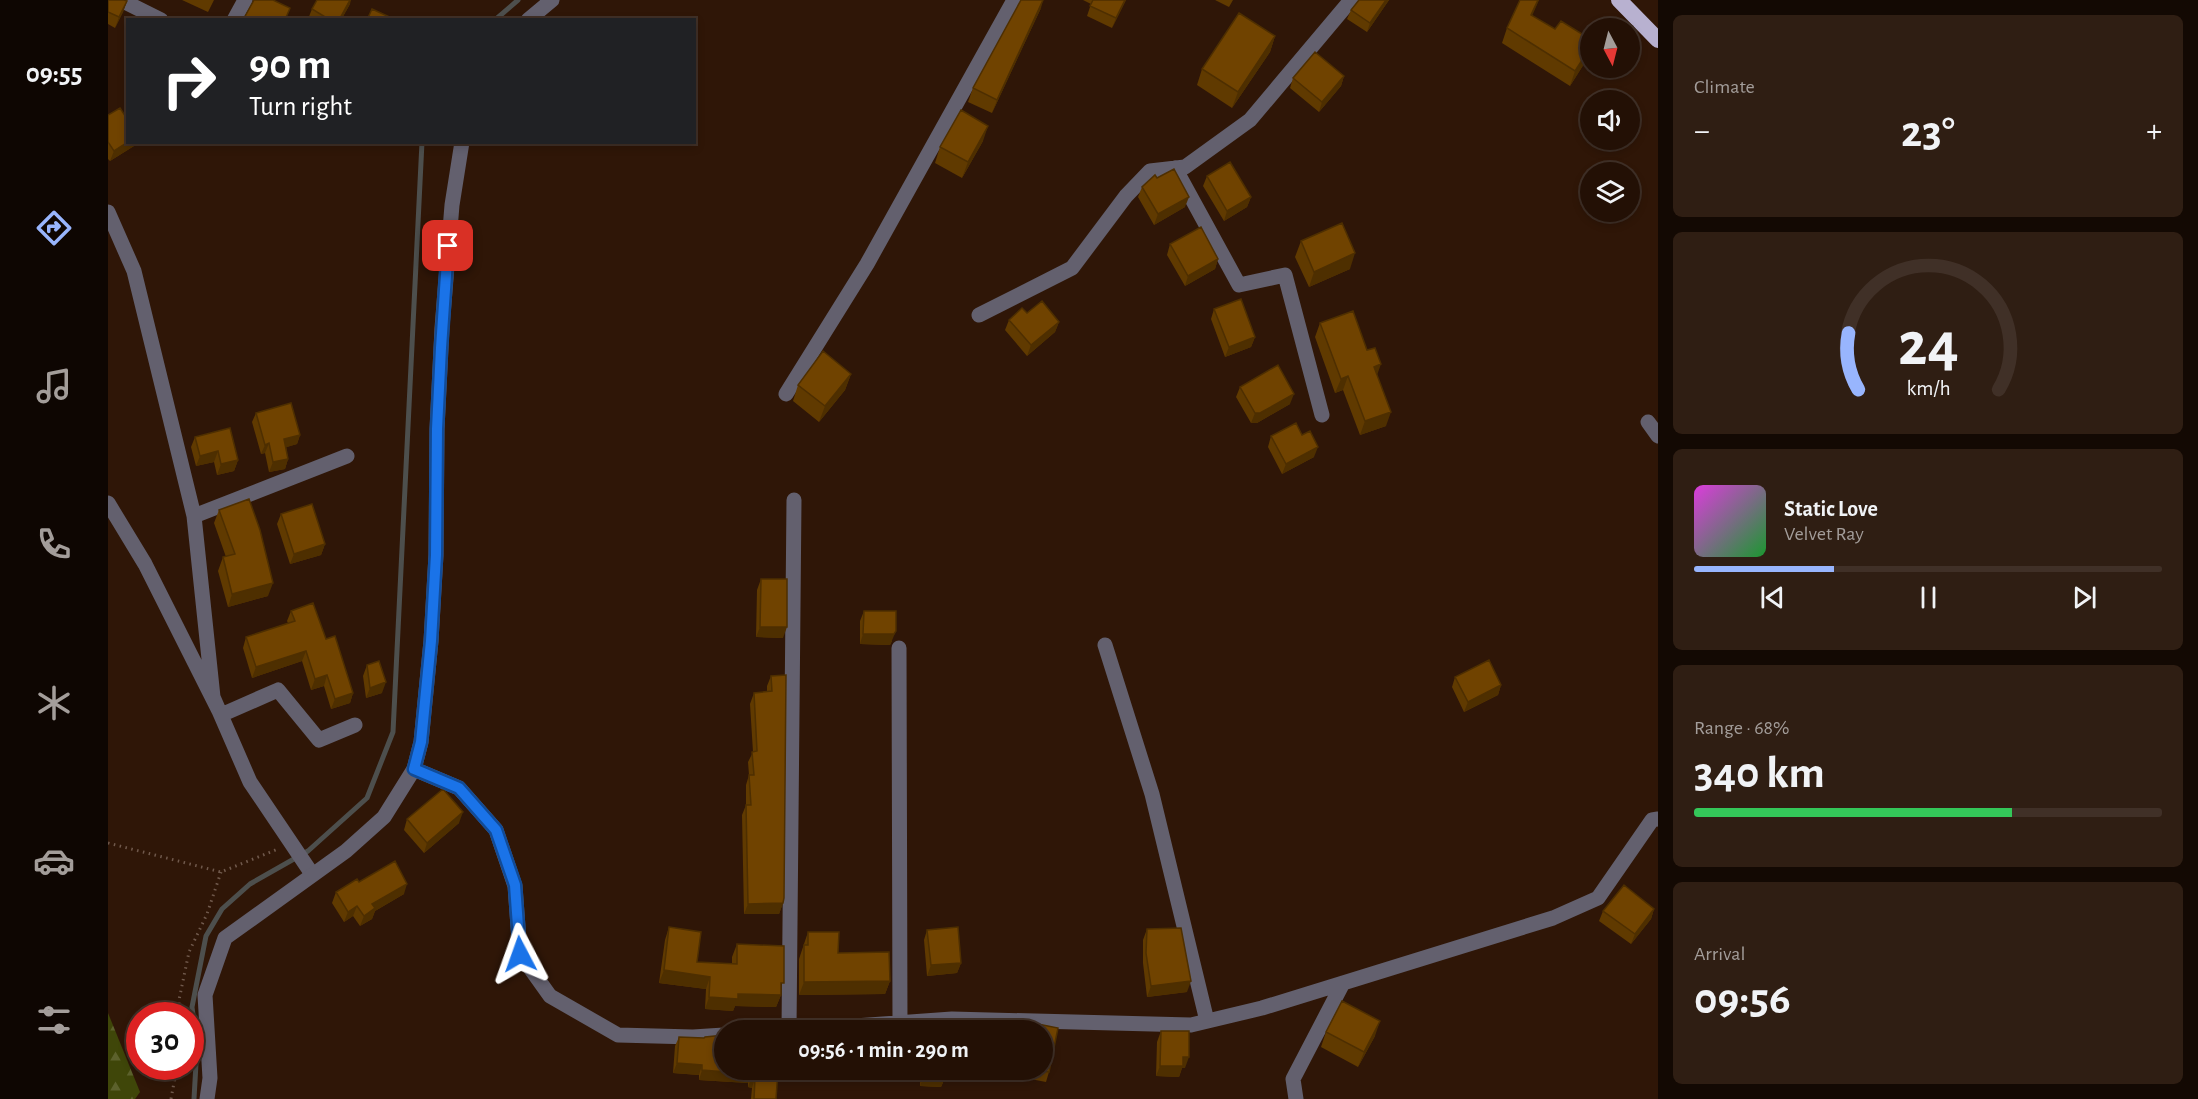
<!DOCTYPE html>
<html lang="en">
<head>
<meta charset="utf-8">
<style>
  :root { --surface:#231005; --page:#2f1e13; --text:#f1f3f6; --muted:#a39d9a; --line:#403027; --accent:#98b5fd }
  body { margin:0; font-family:"Alegreya Sans",sans-serif; background:var(--page); color:var(--text); height:100vh; display:flex; flex-direction:column; font-size:22px; white-space:nowrap }
  * { box-sizing:border-box; margin:0 }
  p { font-size:20px; color:var(--muted) }
  .icon { flex:none; width:33px; height:33px; fill:none; stroke:currentColor; stroke-width:2; stroke-linecap:round; stroke-linejoin:round }
  .map { position:relative; flex:1; overflow:hidden }
  .panel { display:flex; flex-direction:column; gap:15px; padding:15px; background:#130903; width:540px }
  .panel>* { flex:none }
  .banner { position:absolute; left:18px; top:18px; width:570px; height:126px; border-radius:0px; box-shadow:0 3px 9px #0003,0 0 0 2px var(--line); background:#202124; color:#fff; overflow:hidden }
  .needle { width:39px; rotate:173deg }
  .fabs { position:absolute; left:1472px; top:18px; display:grid; gap:12px }
  .fabs a { display:grid; place-items:center; width:60px; height:60px; border-radius:50%; background:var(--surface); box-shadow:0 3px 9px #0003,0 0 0 2px var(--line); font-size:30px }
  .speed { position:absolute; left:18px; top:1002px; display:flex; gap:12px; font-size:30px; font-weight:700; text-align:center }
  .speed>* { display:grid; place-content:center; width:78px; height:78px; border-radius:50%; background:var(--surface); box-shadow:0 3px 9px #0003,0 0 0 2px var(--line); line-height:1 }
  .speed .limit { border:9px solid #d22; background:#fff; color:#111 }
  .pin { position:absolute; display:grid; place-items:center; width:51px; height:51px; color:#fff; margin:-26px; border-radius:12px; box-shadow:0 3px 9px #0006 }
  .me { position:absolute; width:66px; margin:-33px; rotate:356deg; stroke-linejoin:round; filter:drop-shadow(0 0 4px #0008) }
  .turn { display:flex; align-items:center; gap:21px; height:126px; padding:0 24px; font-size:27px }
  .turn .icon { width:78px; height:78px; stroke-width:2.5 }
  .turn b { display:block; font-size:42px; line-height:51px }
  .big { font-size:45px; font-weight:600; line-height:1.1 }
  .panel .widget { flex:1; display:flex; flex-direction:column; justify-content:center; gap:9px; min-width:0; padding:0 21px; border-radius:9px; background:var(--page) }
  .panel .dial { align-items:center; gap:0 }
  .dial svg { height:156px; overflow:visible; fill:none; stroke:var(--line); stroke-width:7; stroke-linecap:round; text-anchor:middle }
  .dial text { fill:var(--text); stroke:none }
  .song { display:flex; align-items:center; gap:18px }
  .cover { width:72px; height:72px; border-radius:9px; background:linear-gradient(135deg,hsl(300 70% 55%),hsl(130 70% 35%)) }
  .played { height:6px; border-radius:3px; background:linear-gradient(90deg,var(--accent) 30%,var(--line) 30%) }
  .keys { display:flex; justify-content:space-around; direction:ltr }
  .heat { display:flex; justify-content:space-between; align-items:center; font-size:33px; direction:ltr }
  .charge { height:9px; border-radius:4px; background:linear-gradient(90deg,#34c759 68%,var(--line) 0) }
  .trip { position:absolute; left:606px; top:1020px; width:339px; height:60px; border-radius:30px; background:var(--surface); box-shadow:0 3px 9px #0003,0 0 0 2px var(--line); font-weight:600; line-height:60px; text-align:center }
  main { display:flex; flex:1; min-height:0 }
  .tab-bar { display:flex; flex-direction:column; width:108px; justify-content:space-around; align-items:center; background:#0e0602; color:var(--muted) }
  .tab-bar .icon { width:42px; height:42px }
  .tab-bar .on { color:var(--accent) }
  .tab-bar b { font-size:27px; color:var(--text) }
  .map>svg:first-child { display:block }
</style>
</head>
<body>
<main>
<nav class="tab-bar">
<b>09:55</b>
<svg class="icon on" aria-label="directions" viewBox="0 0 24 24"><path d="M12 3l9 9-9 9-9-9zM9 14v-3h6M13 9l2 2-2 2"/></svg>
<svg class="icon" aria-label="music" viewBox="0 0 24 24"><path d="M9 18V5l10-2v13"/><circle cx="6" cy="18" r="3"/><circle cx="16" cy="16" r="3"/></svg>
<svg class="icon" aria-label="phone" viewBox="0 0 24 24"><path d="M5 4h4l2 5-3 2q2 4 5 5l2-3 5 2v4C11 20 4 13 5 4z"/></svg>
<svg class="icon" aria-label="climate" viewBox="0 0 24 24"><path d="M12 3v18M4 7l16 10M4 17L20 7"/></svg>
<svg class="icon" aria-label="car" viewBox="0 0 24 24"><path d="M5 17H2v-5l4-1 3-4h7l3 4 3 1v5h-3M9 17h6M6 11h13"/><circle cx="7" cy="17" r="2"/><circle cx="17" cy="17" r="2"/></svg>
<svg class="icon" aria-label="filters" viewBox="0 0 24 24"><path d="M4 7h16M4 17h16"/><circle cx="9" cy="7" r="2"/><circle cx="15" cy="17" r="2"/></svg>
</nav>
<div class="map">
<svg width="1550" height="1099" viewBox="0 0 1550 1099">
  <defs>
    <pattern id="forest-firs" width="22" height="20" patternUnits="userSpaceOnUse" patternTransform="scale(1.5)"><rect width="22" height="20" fill="#3f4609"/><path d="M5 1l3.5 6h-7zM16 11l3.5 6h-7z" fill="#5c612c"/></pattern>
  </defs>
  <rect width="100%" height="100%" fill="#2f1607"/>
  <path fill="url(#forest-firs)" d="M 0,1013 L 32,1092 L 27,1099 L 0,1099 Z"/>
  <g fill="none" stroke-linecap="round" stroke-linejoin="round">
    <path stroke="#4d4f4d" stroke-width="5" d="M 387,20 L 410,0
      M 86,1099 L 89,1046 L 84,1007 L 98,936 L 114,909 L 142,884 L 200,851 L 259,798 L 285,732 L 314,142"/>
    <path stroke="#70594c" stroke-width="3" stroke-dasharray="1.5 4.5" stroke-linecap="butt" d="M 0,843 L 113,872 L 170,849
      M 71,1016 L 71,1000 L 81,952 L 99,914 L 113,872
      M 63,1099 L 69,1066"/>
    <path stroke="#63606e" stroke-width="15" d="M 13,0 L 53,20
      M 126,20 L 137,0
      M 420,20 L 444,0
      M 354,142 L 344,205 L 334,328 L 329,429 L 328,555 L 323,641 L 313,742 L 306,769 L 351,788 L 388,830 L 407,886 L 412,954 L 442,996 L 510,1035 L 585,1037 L 616,1035
      M 1067,168 L 1131,285 L 1177,275 L 1214,415
      M 0,212 L 26,271 L 86,516 L 105,697 L 142,782 L 204,874
      M 871,315 L 964,268 L 1018,196 L 1042,171 L 1077,167 L 1142,120 L 1243,0
      M 678,394 L 759,264 L 906,0
      M 1540,422 L 1550,436
      M 0,503 L 37,564 L 113,715 L 170,690 L 211,740 L 247,725
      M 86,516 L 239,456
      M 997,645 L 1044,794 L 1099,1021
      M 791,648 L 792,1023
      M 681,1030 L 686,500
      M 691,1030 L 844,1019 L 1083,1025 L 1154,1008 L 1445,918 L 1490,898 L 1544,820 L 1550,819
      M 1188,1099 L 1185,1079 L 1235,983"/>
    <path stroke="#63606e" stroke-width="15" d="M 99,1099 L 102,1078 L 97,995 L 117,938 L 238,851 L 276,817 L 306,769"/>
    <path stroke="#b8b1d0" stroke-width="16" d="M 1511,0 L 1550,40"/>
  </g>
  <path fill="#603a00" d="M 0,0 L 19,1 L 15,12 L 7,28 L 0,24 Z
    M 74,0 L 106,0 L 100,12 Z
    M 975,0 L 1018,0 L 1004,28 L 979,16 L 983,4 Z
    M 1107,0 L 1125,0 L 1121,7 Z
    M 1251,0 L 1281,0 L 1259,32 L 1239,19 L 1243,10 Z
    M 242,4 L 233,20 L 200,19 L 204,9 Z
    M 933,8 L 884,113 L 860,102 L 865,88 Z
    M 1424,16 L 1447,29 L 1481,56 L 1462,86 L 1394,43 L 1399,28 Z
    M 1167,36 L 1162,52 L 1124,108 L 1089,85 L 1094,69 Z
    M 1236,76 L 1233,86 L 1211,112 L 1182,88 L 1185,78 Z
    M 0,115 L 26,146 L 2,161 L 0,159 Z
    M 875,141 L 854,178 L 827,163 L 832,147 Z
    M 1099,176 L 1143,197 L 1139,207 L 1116,221 L 1095,186 Z
    M 1049,178 L 1077,207 L 1046,225 L 1030,197 L 1034,187 Z
    M 1193,241 L 1242,269 L 1201,287 L 1187,257 Z
    M 1062,244 L 1110,259 L 1107,269 L 1077,286 L 1059,255 Z
    M 1106,309 L 1147,337 L 1143,347 L 1117,357 L 1103,319 Z
    M 919,313 L 951,322 L 947,332 L 919,356 L 897,330 L 901,320 Z
    M 1212,323 L 1259,350 L 1269,374 L 1278,426 L 1252,435 L 1235,390 L 1227,393 L 1207,337 Z
    M 743,374 L 737,390 L 711,422 L 685,401 L 690,385 Z
    M 1132,387 L 1182,404 L 1149,423 L 1143,423 L 1128,397 Z
    M 148,413 L 192,435 L 189,444 L 178,447 L 180,459 L 177,469 L 161,472 L 157,453 L 153,454 L 144,422 Z
    M 1163,436 L 1206,457 L 1174,474 L 1160,447 Z
    M 87,437 L 130,460 L 126,471 L 109,475 L 106,462 L 88,466 L 83,447 Z
    M 111,510 L 160,596 L 120,607 L 110,571 L 115,557 L 118,557 L 106,523 Z
    M 173,514 L 217,544 L 213,555 L 182,564 L 169,524 Z
    M 653,579 L 675,638 L 648,637 L 649,590 Z
    M 183,611 L 218,639 L 245,693 L 242,703 L 223,709 L 216,686 L 203,690 L 194,661 L 144,678 L 135,648 L 138,637 L 180,623 L 179,621 Z
    M 756,611 L 784,641 L 782,645 L 752,644 L 752,621 Z
    M 259,665 L 274,693 L 258,698 L 255,676 Z
    M 663,676 L 675,903 L 671,914 L 636,914 L 634,815 L 638,805 L 638,785 L 641,775 L 640,762 L 645,752 L 642,704 L 646,693 L 659,692 L 659,686 Z
    M 1347,677 L 1393,685 L 1390,695 L 1356,712 L 1344,687 Z
    M 299,819 L 351,823 L 316,853 L 296,830 Z
    M 251,882 L 296,894 L 267,911 L 264,919 L 252,926 L 245,916 L 236,922 L 224,903 L 228,892 Z
    M 1546,909 L 1543,919 L 1523,944 L 1491,921 L 1495,911 Z
    M 561,927 L 589,962 L 624,964 L 624,957 L 629,944 L 673,991 L 673,995 L 668,1007 L 627,1006 L 625,1011 L 597,1009 L 598,989 L 551,983 L 557,940 Z
    M 1039,929 L 1079,992 L 1039,997 L 1035,963 L 1035,940 Z
    M 819,930 L 853,963 L 849,973 L 819,976 L 816,940 Z
    M 700,932 L 730,953 L 782,981 L 777,994 L 691,995 L 691,959 Z
    M 920,1022 L 950,1028 L 941,1072 L 938,1082 L 907,1076 L 909,1070 L 934,1070 L 934,1030 L 917,1030 Z
    M 1053,1031 L 1077,1068 L 1074,1068 L 1071,1077 L 1048,1076 L 1049,1042 Z
    M 1218,1032 L 1267,1036 L 1250,1067 L 1213,1047 Z
    M 571,1037 L 670,1070 L 668,1099 L 643,1099 L 644,1088 L 640,1087 L 640,1083 L 591,1080 L 591,1075 L 565,1073 L 567,1046 Z
    M 813,1070 L 846,1070 L 843,1078 L 837,1078 L 833,1087 L 812,1086 Z"/>
  <path fill="#4e2f00" d="M 242,0 L 243,0 L 242,4 L 233,20 L 231,20 Z
    M 935,0 L 933,8 L 884,113 L 889,100 Z
    M 1017,0 L 1018,0 L 1004,28 L 1008,18 Z
    M 1278,0 L 1281,0 L 1259,32 L 1262,23 Z
    M 1430,0 L 1431,0 L 1418,30 L 1423,15 Z
    M 19,1 L 15,12 L 7,28 L 11,17 Z
    M 1167,36 L 1162,52 L 1124,108 L 1130,92 Z
    M 1482,48 L 1481,56 L 1462,86 L 1467,71 Z
    M 1236,76 L 1233,86 L 1211,112 L 1214,102 Z
    M 880,126 L 875,141 L 854,178 L 860,162 Z
    M 20,142 L 27,142 L 26,146 L 2,161 L 6,151 Z
    M 1081,197 L 1077,207 L 1046,225 L 1050,214 Z
    M 1143,197 L 1139,207 L 1116,221 L 1119,211 Z
    M 1247,253 L 1242,269 L 1201,287 L 1206,272 Z
    M 1110,259 L 1107,269 L 1077,286 L 1080,276 Z
    M 951,322 L 947,332 L 919,356 L 923,345 Z
    M 1147,337 L 1143,347 L 1117,357 L 1121,347 Z
    M 1273,364 L 1268,378 L 1266,367 Z
    M 743,374 L 737,390 L 711,422 L 717,406 Z
    M 1240,376 L 1235,390 L 1227,393 L 1233,379 Z
    M 1186,394 L 1182,404 L 1149,423 L 1143,423 L 1147,413 Z
    M 1283,412 L 1278,426 L 1252,435 L 1257,421 Z
    M 192,435 L 189,444 L 173,449 L 176,439 Z
    M 161,443 L 157,453 L 153,454 L 157,445 Z
    M 1210,447 L 1206,457 L 1174,474 L 1178,464 Z
    M 110,451 L 106,462 L 88,466 L 92,456 Z
    M 180,459 L 177,469 L 161,472 L 165,462 Z
    M 130,460 L 126,471 L 109,475 L 113,464 Z
    M 217,544 L 213,555 L 182,564 L 186,554 Z
    M 165,583 L 160,596 L 120,607 L 124,594 Z
    M 652,627 L 679,627 L 675,638 L 648,637 Z
    M 788,631 L 782,645 L 752,644 L 755,634 Z
    M 198,651 L 194,661 L 144,678 L 148,667 Z
    M 219,675 L 216,686 L 203,690 L 207,679 Z
    M 278,682 L 274,693 L 258,698 L 262,688 Z
    M 1393,685 L 1390,695 L 1356,712 L 1360,702 Z
    M 245,693 L 242,703 L 223,709 L 227,699 Z
    M 355,812 L 351,823 L 316,853 L 319,843 Z
    M 299,884 L 296,894 L 267,911 L 264,919 L 252,926 L 256,916 L 264,904 Z
    M 675,903 L 671,914 L 636,914 L 640,904 Z
    M 249,906 L 245,916 L 236,922 L 240,912 Z
    M 1546,909 L 1543,919 L 1523,944 L 1527,934 Z
    M 853,963 L 849,973 L 819,976 L 823,965 Z
    M 556,970 L 602,977 L 598,989 L 551,983 Z
    M 782,981 L 777,994 L 691,995 L 696,982 Z
    M 1083,981 L 1079,992 L 1039,997 L 1043,986 Z
    M 630,994 L 673,995 L 668,1007 L 627,1006 L 625,1011 L 597,1009 L 601,997 Z
    M 1272,1021 L 1267,1036 L 1250,1067 L 1256,1052 Z
    M 1075,1057 L 1081,1057 L 1077,1068 L 1074,1068 L 1071,1077 L 1048,1076 L 1052,1066 Z
    M 569,1063 L 594,1065 L 591,1075 L 565,1073 Z
    M 594,1070 L 643,1074 L 640,1083 L 591,1080 Z
    M 837,1070 L 846,1070 L 843,1078 L 837,1078 L 833,1087 L 812,1086 L 816,1075 Z
    M 643,1078 L 647,1078 L 644,1088 L 640,1087 Z"/>
  <path fill="#704300" stroke="#4e2f00" stroke-width="1.5" d="M 0,0 L 16,0 L 19,1 L 11,17 L 0,12 Z
    M 146,0 L 165,0 L 182,8 L 177,20 L 135,20 Z
    M 209,0 L 242,0 L 231,20 L 222,20 L 204,9 Z
    M 913,0 L 935,0 L 889,100 L 865,88 Z
    M 985,0 L 1017,0 L 1008,18 L 982,6 Z
    M 1251,0 L 1278,0 L 1262,23 L 1243,10 Z
    M 1412,0 L 1430,0 L 1423,15 L 1447,29 L 1453,21 L 1482,39 L 1482,48 L 1467,71 L 1399,28 Z
    M 264,9 L 288,20 L 259,20 Z
    M 1131,13 L 1167,36 L 1130,92 L 1094,69 Z
    M 1207,52 L 1236,76 L 1214,102 L 1185,78 Z
    M 12,108 L 20,120 L 20,142 L 6,151 L 0,142 L 0,115 Z
    M 853,110 L 880,126 L 860,162 L 832,147 Z
    M 1122,162 L 1143,197 L 1119,211 L 1099,176 Z
    M 1066,169 L 1081,197 L 1050,214 L 1034,187 L 1047,175 L 1049,178 Z
    M 1234,223 L 1247,253 L 1206,272 L 1193,241 Z
    M 1093,227 L 1110,259 L 1080,276 L 1062,244 Z
    M 1133,299 L 1147,337 L 1121,347 L 1106,309 Z
    M 934,301 L 951,322 L 923,345 L 901,320 L 914,308 L 919,313 Z
    M 1245,311 L 1259,350 L 1267,348 L 1273,364 L 1266,367 L 1283,412 L 1257,421 L 1240,376 L 1233,379 L 1212,323 Z
    M 715,351 L 743,374 L 717,406 L 690,385 Z
    M 1170,365 L 1186,394 L 1152,413 L 1147,413 L 1132,387 Z
    M 183,403 L 192,435 L 176,439 L 180,459 L 165,462 L 161,443 L 157,445 L 148,413 Z
    M 1188,423 L 1194,435 L 1202,431 L 1210,447 L 1178,464 L 1163,436 Z
    M 122,428 L 130,460 L 113,464 L 110,451 L 92,456 L 87,437 Z
    M 141,499 L 152,530 L 165,583 L 124,594 L 115,557 L 127,554 L 111,510 Z
    M 204,504 L 217,544 L 186,554 L 173,514 Z
    M 653,579 L 679,579 L 679,627 L 652,627 Z
    M 205,603 L 218,639 L 227,636 L 245,693 L 227,699 L 219,675 L 207,679 L 198,651 L 148,667 L 138,637 L 187,621 L 183,611 Z
    M 756,611 L 788,611 L 788,631 L 786,634 L 755,634 Z
    M 1381,660 L 1393,685 L 1360,702 L 1347,677 Z
    M 271,661 L 278,682 L 262,688 L 259,665 Z
    M 678,675 L 676,898 L 675,903 L 640,904 L 638,805 L 643,805 L 641,775 L 646,775 L 644,752 L 649,751 L 646,693 L 664,691 L 663,676 Z
    M 335,789 L 355,812 L 319,843 L 299,819 Z
    M 287,861 L 299,884 L 264,904 L 267,908 L 256,916 L 249,906 L 240,912 L 228,892 L 249,879 L 251,882 Z
    M 1516,885 L 1546,909 L 1527,934 L 1495,911 Z
    M 561,927 L 593,932 L 589,962 L 629,964 L 629,944 L 676,946 L 676,983 L 673,983 L 673,995 L 630,994 L 630,999 L 601,997 L 602,977 L 556,970 Z
    M 850,927 L 853,963 L 823,965 L 819,930 Z
    M 1073,928 L 1083,981 L 1043,986 L 1038,953 L 1039,929 Z
    M 700,932 L 731,932 L 730,953 L 781,952 L 782,981 L 696,982 L 696,945 L 700,945 Z
    M 1234,1001 L 1272,1021 L 1256,1052 L 1218,1032 Z
    M 920,1022 L 950,1028 L 941,1072 L 931,1070 L 934,1070 L 934,1030 L 918,1030 Z
    M 1053,1031 L 1081,1031 L 1081,1057 L 1075,1057 L 1075,1066 L 1052,1066 Z
    M 616,1035 L 616,1070 L 670,1070 L 668,1099 L 646,1099 L 647,1078 L 643,1078 L 643,1074 L 594,1070 L 594,1065 L 569,1063 L 571,1037 L 596,1038 L 597,1037 Z
    M 816,1070 L 838,1070 L 837,1076 L 816,1075 Z"/>
  <g fill="none" stroke-linecap="round" stroke-linejoin="round">
    <defs>
      <path id="route" d="M 340,246 L 333,348 L 329,429 L 328,555 L 323,641 L 313,742 L 306,769 L 351,788 L 388,830 L 407,885 L 412,954"/>
    </defs>
    <use href="#route" stroke="#114b97" stroke-width="15"/>
    <use href="#route" stroke="#1a73e8" stroke-width="10"/>
  </g>
</svg>
<div class="fabs">
<a><svg class="needle" viewBox="-14 -14 28 28"><path d="M0-13l5 13h-10z" fill="#e53935"/><path d="M0 13l5-13h-10z" fill="#a39d9a"/></svg></a>
<a><svg class="icon" aria-label="sound" viewBox="0 0 24 24"><path d="M4 9h4l5-4v14l-5-4H4zM17 9q2 3 0 6"/></svg></a>
<a><svg class="icon" aria-label="layers" viewBox="0 0 24 24"><path d="M12 4l9 5-9 5-9-5zM3 14l9 5 9-5"/></svg></a>
</div>
<div class="speed"><div class="limit">30</div></div>
<div class="pin" style="left:340px;top:246px;background:#d93025"><svg class="icon" aria-label="arrive" viewBox="0 0 24 24"><path d="M6 21V4h12l-3 4 3 4H6"/></svg></div>
<svg class="me" style="left:412px;top:954px" viewBox="-20 -20 40 40"><path d="M0-17L14 15 0 8-14 15z" fill="#1a73e8" stroke="#fff" stroke-width="4"/></svg>
<div class="trip">09:56 · 1 min · 290 m</div>
<div class="banner">
<div class="turn"><svg class="icon" aria-label="right" viewBox="0 0 24 24"><path d="M7 20v-9h11M14 6l5 5-5 5"/></svg><div><b>90 m</b>Turn right</div></div>
</div>
</div>
<section class="panel">
<div class="widget"><p>Climate</p>
<div class="heat"><a>−</a><b class="big">23°</b><a>+</a></div>
</div>
<div class="widget dial"><svg viewBox="0 0 100 80">
<path d="M14 69A42 42 0 1 1 86 69"/>
<path d="M14 69A42 42 0 0 1 9 40" stroke="#98b5fd"/>
<text x="50" y="56" font-size="32" font-weight="700">24</text>
<text x="50" y="72" font-size="11">km/h</text>
</svg></div>
<div class="widget">
<div class="song"><i class="cover"></i><div><b>Static Love</b><p>Velvet Ray</p></div></div>
<div class="played"></div>
<div class="keys"><svg class="icon" aria-label="previous" viewBox="0 0 24 24"><path d="M18 5L8 12l10 7zM5 5v14"/></svg><svg class="icon" aria-label="pause" viewBox="0 0 24 24"><path d="M8 5v14M16 5v14"/></svg><svg class="icon" aria-label="next" viewBox="0 0 24 24"><path d="M6 5l10 7-10 7zM19 5v14"/></svg></div>
</div>
<div class="widget"><p>Range · 68%</p><b class="big">340 km</b><div class="charge"></div></div>
<div class="widget"><p>Arrival</p><b class="big">09:56</b></div>
</section>
</main>
</body>
</html>
